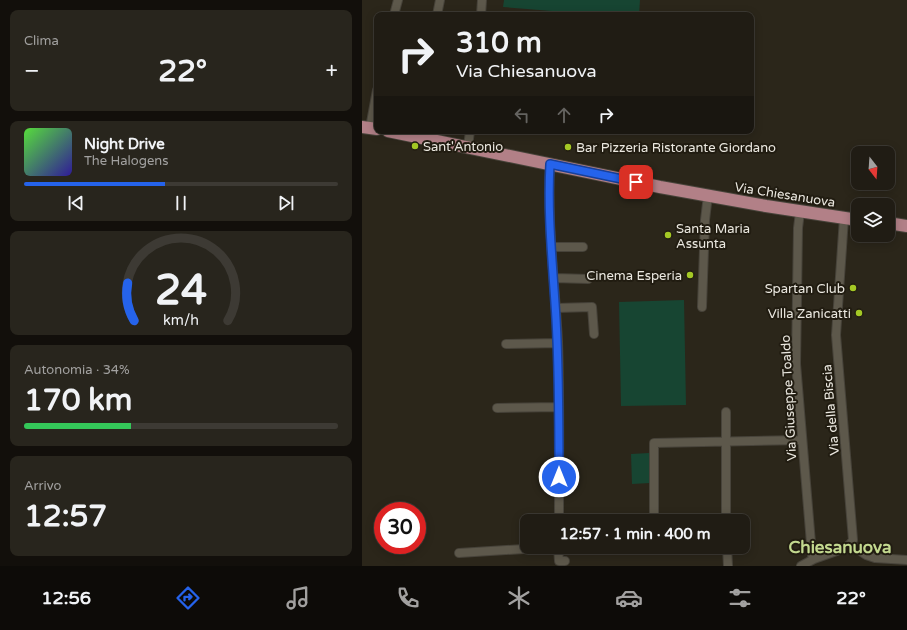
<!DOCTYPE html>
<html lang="it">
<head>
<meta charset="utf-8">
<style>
  :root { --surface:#201c14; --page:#28251d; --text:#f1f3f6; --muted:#a2a1a0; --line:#3d3a34; --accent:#2563eb }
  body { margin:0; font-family:"Varela Round",sans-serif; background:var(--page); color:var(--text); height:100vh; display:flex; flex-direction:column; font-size:15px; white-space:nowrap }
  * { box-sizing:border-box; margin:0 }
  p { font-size:13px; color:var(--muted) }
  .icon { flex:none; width:22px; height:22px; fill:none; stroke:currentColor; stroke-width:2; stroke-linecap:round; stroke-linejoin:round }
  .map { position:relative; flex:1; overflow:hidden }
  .details { display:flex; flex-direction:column; gap:10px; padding:10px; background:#120f0b; width:362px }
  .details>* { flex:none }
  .banner { position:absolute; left:12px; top:12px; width:380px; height:122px; border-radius:8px; box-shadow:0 2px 10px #0003,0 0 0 1px var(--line); background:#201c14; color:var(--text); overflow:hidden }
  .needle { width:26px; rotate:163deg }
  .tools { position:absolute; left:489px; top:146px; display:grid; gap:8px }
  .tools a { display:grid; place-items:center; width:44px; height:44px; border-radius:8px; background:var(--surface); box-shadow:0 2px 10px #0003,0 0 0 1px var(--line); font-size:20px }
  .speed { position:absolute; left:12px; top:502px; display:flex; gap:8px; font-size:20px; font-weight:700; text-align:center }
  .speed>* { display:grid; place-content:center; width:52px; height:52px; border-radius:50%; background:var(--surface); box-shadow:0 2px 10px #0003,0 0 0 1px var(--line); line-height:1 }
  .speed .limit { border:6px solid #d22; background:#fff; color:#111 }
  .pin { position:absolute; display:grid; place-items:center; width:34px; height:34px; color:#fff; margin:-17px; border-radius:8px; box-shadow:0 2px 6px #0006 }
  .me { position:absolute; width:44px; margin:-22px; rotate:0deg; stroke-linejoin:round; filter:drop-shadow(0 0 3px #0008) }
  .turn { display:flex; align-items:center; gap:14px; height:84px; padding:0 16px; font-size:18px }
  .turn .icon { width:52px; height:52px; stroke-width:2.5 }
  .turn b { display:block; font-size:28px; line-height:34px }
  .lanes { display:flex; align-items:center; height:38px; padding:0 16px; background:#0003; justify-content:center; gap:20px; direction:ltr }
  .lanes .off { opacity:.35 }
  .big { font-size:30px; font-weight:700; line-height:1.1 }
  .details .widget { flex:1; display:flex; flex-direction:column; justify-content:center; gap:6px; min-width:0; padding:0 14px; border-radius:8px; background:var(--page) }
  .details .dial { align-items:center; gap:0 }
  .dial svg { height:104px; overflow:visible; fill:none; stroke:var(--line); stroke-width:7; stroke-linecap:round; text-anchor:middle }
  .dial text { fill:var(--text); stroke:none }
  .song { display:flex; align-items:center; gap:12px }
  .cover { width:48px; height:48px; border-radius:6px; background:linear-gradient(135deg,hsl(110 70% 55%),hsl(250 70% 35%)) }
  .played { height:4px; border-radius:2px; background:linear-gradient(90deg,var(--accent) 45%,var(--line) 45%) }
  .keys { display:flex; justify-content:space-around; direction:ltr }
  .heat { display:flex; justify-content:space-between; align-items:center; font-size:22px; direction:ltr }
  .charge { height:6px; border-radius:3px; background:linear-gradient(90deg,#34c759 34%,var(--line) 0) }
  .trip { position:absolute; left:158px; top:514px; width:230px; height:40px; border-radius:8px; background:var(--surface); box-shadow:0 2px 10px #0003,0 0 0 1px var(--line); font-weight:700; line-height:40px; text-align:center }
  .tabs { display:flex; height:64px; justify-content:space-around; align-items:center; background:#0d0b08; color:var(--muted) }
  .tabs .icon { width:28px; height:28px }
  .tabs .active { color:var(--accent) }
  .tabs b { font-size:18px; color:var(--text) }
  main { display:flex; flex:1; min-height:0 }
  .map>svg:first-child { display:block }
</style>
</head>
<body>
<main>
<section class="details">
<div class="widget"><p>Clima</p>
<div class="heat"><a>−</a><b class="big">22°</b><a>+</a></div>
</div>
<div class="widget">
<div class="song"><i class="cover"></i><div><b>Night Drive</b><p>The Halogens</p></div></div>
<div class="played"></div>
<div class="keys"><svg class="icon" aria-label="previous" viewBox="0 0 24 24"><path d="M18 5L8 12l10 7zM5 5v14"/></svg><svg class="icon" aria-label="pause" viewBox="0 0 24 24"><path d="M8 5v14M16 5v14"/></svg><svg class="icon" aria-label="next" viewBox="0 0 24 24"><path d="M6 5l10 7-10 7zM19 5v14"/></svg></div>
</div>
<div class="widget dial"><svg viewBox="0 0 100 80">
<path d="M14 69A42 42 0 1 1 86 69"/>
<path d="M14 69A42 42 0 0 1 9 40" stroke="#2563eb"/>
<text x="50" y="56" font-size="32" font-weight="700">24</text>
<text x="50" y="72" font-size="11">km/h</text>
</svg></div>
<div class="widget"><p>Autonomia · 34%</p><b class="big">170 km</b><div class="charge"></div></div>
<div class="widget"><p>Arrivo</p><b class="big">12:57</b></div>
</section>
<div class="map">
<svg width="545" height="566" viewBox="0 0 545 566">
  <rect width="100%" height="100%" fill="#2b261a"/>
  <path fill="#174532" d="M 142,0 L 278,0 L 277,15 L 202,15 L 202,12 L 141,7 Z
    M 322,300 L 324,405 L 259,406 L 257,302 Z
    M 287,453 L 288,483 L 270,484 L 269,454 Z"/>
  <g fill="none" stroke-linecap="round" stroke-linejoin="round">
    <defs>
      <path id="street" d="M 32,15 L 36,0
        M 75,15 L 78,0
        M 119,15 L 120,0
        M 8,128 L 15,90
        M 106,146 L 108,131
        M 188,163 C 185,223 193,283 196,342 C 198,402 197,461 197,521
        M 438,212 L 436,228 L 434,364 L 450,555 L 452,559
        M 190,247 L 221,247
        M 192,278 L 226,279
        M 340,307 L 343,220 L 346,195
        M 194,308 L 230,307 L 232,334
        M 144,344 L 196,343
        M 135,408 L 197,407
        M 364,412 L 364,521
        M 292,521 L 292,443 L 440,440
        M 488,544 L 504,555 L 513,558 L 545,560
        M 196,547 L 197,561 L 203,561
        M 365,547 L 366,566
        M 97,553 L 194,547
        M 439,566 L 452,559 L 483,548 L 488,544 L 491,540 L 474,335 L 482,218"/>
      <path id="primary" d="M 0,127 L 15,129
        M 26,131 L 298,187 L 404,206 L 496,220
        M 526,223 L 545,226"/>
    </defs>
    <use href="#street" stroke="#47433a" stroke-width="10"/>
    <use href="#primary" stroke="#47433a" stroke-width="14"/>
    <use href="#street" stroke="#5d584b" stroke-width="8"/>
    <use href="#primary" stroke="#b28087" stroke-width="12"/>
  </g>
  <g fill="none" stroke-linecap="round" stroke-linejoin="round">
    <defs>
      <path id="route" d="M 197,477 C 197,424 197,371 194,319 C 191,267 185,215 188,164 L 274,182"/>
    </defs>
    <use href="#route" stroke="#184099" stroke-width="10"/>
    <use href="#route" stroke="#2563eb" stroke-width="7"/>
  </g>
  <g fill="#a4c825" stroke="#211c11" stroke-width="1.5">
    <circle cx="53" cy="146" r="4"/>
    <circle cx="206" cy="147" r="4"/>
    <circle cx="306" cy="235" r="4"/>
    <circle cx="328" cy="275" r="4"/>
    <circle cx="491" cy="288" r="4"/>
    <circle cx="497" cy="313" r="4"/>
  </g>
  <g text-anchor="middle" stroke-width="4" stroke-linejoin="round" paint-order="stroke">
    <g font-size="13" fill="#ebe8e0" stroke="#211c11" text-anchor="start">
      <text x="61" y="151">Sant'Antonio</text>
      <text x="214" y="152">Bar Pizzeria Ristorante Giordano</text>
      <text x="314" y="233">Santa Maria<tspan x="314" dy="15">Assunta</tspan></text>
      <text x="320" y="280" text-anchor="end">Cinema Esperia</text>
      <text x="483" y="293" text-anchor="end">Spartan Club</text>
      <text x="489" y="318" text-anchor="end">Villa Zanicatti</text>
    </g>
    <g font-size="13" fill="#ebe8e0" stroke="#211c11">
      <text transform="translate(423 194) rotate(9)" y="5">Via Chiesanuova</text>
      <text transform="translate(426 398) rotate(-93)" y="5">Via Giuseppe Toaldo</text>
      <text transform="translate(468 410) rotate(-95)" y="5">Via della Biscia</text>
    </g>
    <g font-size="17" font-weight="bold" fill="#c3d98f" stroke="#211c11">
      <text x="478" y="553">Chiesanuova</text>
    </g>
  </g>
</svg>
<div class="tools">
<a><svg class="needle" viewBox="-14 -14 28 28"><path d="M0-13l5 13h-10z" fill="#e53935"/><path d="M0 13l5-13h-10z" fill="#a2a1a0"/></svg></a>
<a><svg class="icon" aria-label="layers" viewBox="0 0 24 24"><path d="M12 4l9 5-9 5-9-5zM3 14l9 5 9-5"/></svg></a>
</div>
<div class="speed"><div class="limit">30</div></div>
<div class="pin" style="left:274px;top:182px;background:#d93025"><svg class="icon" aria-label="arrive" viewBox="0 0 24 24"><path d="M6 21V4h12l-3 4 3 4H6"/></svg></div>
<svg class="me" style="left:197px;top:477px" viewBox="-20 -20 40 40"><circle r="17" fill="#2563eb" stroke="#fff" stroke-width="3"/><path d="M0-11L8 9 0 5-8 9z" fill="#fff"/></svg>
<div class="trip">12:57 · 1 min · 400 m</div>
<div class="banner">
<div class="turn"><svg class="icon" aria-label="right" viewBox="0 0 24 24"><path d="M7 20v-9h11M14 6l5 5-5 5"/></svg><div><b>310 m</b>Via Chiesanuova</div></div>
<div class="lanes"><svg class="icon off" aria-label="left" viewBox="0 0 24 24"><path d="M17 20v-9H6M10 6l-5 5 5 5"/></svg><svg class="icon off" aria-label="ahead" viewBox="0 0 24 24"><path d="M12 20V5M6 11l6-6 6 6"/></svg><svg class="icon" aria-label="right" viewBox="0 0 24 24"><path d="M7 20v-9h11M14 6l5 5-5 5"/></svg></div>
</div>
</div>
</main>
<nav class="tabs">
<b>12:56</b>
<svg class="icon active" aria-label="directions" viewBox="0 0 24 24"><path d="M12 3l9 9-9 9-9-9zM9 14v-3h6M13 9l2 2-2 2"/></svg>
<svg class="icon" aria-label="music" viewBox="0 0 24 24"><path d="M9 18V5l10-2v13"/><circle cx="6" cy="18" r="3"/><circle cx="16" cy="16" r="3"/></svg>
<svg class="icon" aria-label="phone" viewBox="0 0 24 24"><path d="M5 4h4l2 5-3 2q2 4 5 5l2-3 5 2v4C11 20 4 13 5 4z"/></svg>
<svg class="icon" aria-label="climate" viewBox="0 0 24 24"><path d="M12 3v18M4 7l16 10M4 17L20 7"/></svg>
<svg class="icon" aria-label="car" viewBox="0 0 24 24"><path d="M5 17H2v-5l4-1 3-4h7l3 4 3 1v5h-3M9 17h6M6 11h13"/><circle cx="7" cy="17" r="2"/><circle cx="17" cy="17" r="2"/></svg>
<svg class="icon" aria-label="filters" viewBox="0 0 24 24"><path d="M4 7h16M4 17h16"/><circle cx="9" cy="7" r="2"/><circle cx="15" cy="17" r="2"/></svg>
<b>22°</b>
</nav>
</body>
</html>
